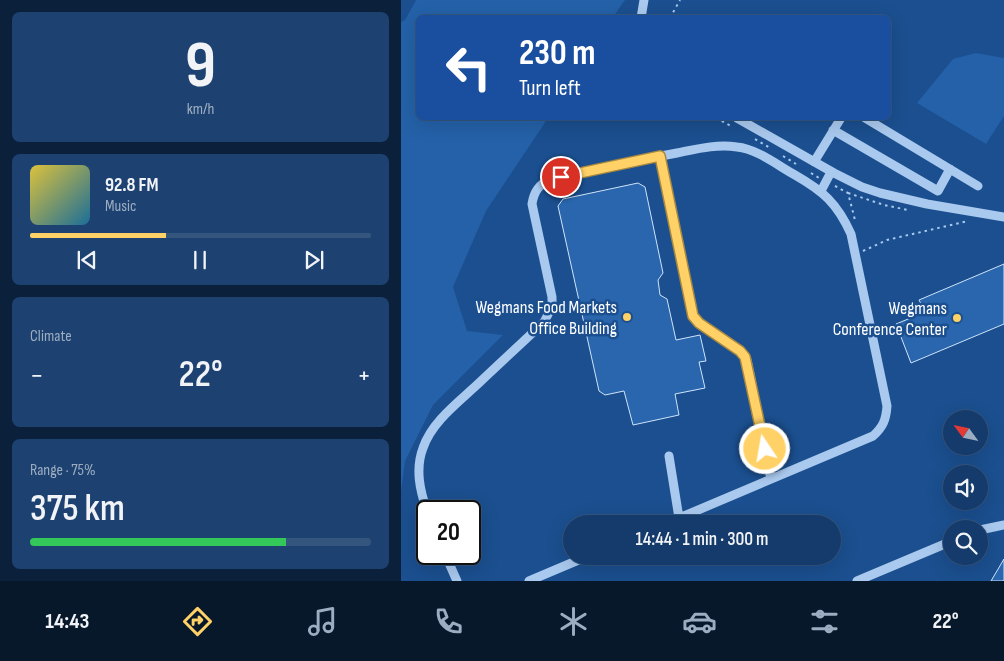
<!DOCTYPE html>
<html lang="en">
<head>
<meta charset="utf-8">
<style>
  :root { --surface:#143b6b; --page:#1d4271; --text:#f1f3f6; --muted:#9dadc1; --line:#33557e; --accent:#ffd166 }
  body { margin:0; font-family:"Sofia Sans Condensed",sans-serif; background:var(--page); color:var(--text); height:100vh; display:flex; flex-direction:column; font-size:19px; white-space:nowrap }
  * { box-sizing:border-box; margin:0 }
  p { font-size:16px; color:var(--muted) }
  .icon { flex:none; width:28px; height:28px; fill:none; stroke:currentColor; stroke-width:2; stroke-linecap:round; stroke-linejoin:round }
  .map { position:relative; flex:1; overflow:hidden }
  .drawer { display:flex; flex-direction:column; gap:12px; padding:12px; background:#0b203b; width:401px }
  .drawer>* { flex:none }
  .banner { position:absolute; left:15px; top:15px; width:475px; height:105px; border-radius:8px; box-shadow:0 5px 20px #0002,0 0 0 1px var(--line); background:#1a4fa0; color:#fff; overflow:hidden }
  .needle { width:32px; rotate:303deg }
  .tools { position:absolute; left:542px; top:410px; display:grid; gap:10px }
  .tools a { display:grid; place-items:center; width:45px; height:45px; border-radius:50%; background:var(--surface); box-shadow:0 5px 20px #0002,0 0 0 1px var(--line); font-size:25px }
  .speed { position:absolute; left:15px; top:500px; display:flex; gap:10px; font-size:25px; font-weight:700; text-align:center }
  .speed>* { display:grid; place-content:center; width:65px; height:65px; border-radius:50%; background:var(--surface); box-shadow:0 5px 20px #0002,0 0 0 1px var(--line); line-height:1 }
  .speed .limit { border:2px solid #111; border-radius:8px; background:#fff; color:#111 }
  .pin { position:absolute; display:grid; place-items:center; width:42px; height:42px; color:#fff; margin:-21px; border:2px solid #fff; border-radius:50%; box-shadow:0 1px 5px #0007 }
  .me { position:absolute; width:55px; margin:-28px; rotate:348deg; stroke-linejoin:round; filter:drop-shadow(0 0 4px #0008) }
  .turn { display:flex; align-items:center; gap:18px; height:105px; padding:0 20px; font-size:22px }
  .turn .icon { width:65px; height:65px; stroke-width:2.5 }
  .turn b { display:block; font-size:35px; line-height:42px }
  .big { font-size:38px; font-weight:600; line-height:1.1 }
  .drawer .card { flex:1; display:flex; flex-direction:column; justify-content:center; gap:8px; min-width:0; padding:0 18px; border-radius:8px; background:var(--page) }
  .drawer .dial { align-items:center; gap:0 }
  .dial b { font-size:65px; line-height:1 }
  .song { display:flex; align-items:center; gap:15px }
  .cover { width:60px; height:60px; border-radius:8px; background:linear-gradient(135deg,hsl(50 70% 55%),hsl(200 70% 35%)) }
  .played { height:5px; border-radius:2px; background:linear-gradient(90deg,var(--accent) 40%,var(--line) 40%) }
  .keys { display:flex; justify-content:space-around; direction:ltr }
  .heat { display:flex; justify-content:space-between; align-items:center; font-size:28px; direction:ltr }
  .charge { height:8px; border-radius:4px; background:linear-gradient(90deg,#34c759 75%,var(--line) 0) }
  .trip { position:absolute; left:162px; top:515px; width:278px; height:50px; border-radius:25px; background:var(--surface); box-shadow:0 5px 20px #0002,0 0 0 1px var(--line); font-weight:600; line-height:50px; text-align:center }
  .tabs { display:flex; height:80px; justify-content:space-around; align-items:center; background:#08182b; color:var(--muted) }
  .tabs .icon { width:35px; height:35px }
  .tabs .selected { color:var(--accent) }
  .tabs b { font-size:22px; color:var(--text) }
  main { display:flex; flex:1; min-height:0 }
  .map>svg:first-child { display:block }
</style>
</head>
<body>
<main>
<section class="drawer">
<div class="card dial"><b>9</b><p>km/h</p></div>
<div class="card">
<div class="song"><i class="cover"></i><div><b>92.8 FM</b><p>Music</p></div></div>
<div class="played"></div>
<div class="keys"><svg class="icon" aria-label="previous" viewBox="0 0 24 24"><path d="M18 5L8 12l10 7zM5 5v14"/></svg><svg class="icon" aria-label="pause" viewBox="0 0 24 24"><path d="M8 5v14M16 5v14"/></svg><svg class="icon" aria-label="next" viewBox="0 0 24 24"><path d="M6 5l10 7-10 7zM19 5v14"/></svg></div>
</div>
<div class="card"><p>Climate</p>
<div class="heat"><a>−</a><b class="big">22°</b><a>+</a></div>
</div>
<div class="card"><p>Range · 75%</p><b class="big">375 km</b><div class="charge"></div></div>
</section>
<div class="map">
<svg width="603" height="581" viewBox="0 0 603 581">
  <rect width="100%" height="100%" fill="#1b4f8f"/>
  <path fill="#2461a8" d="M 15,0 L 224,0 L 212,17 L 18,18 L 18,118 L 147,118 L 85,211 L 52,287 L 66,331 L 102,335 L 32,405 L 4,461 L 0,492 L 0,22 L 4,20 Z
    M 575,53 L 603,58 L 603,116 L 585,144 L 516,103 L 552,59 Z"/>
  <path fill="#2a66ad" stroke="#cfe3fa" d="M 237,183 L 244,187 L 262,273 L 257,280 L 259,295 L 266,299 L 275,340 L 299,335 L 305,361 L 298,362 L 304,388 L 274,394 L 278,415 L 232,425 L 223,391 L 204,395 L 198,391 L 157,206 L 162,199 Z
    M 603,264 L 603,324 L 510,363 L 495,324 L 524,312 L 518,300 Z
    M 603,559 L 603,581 L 590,581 Z"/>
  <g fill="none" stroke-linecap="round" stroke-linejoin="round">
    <path stroke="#a9c9ee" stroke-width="2" stroke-dasharray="2.5 4" stroke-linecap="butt" d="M 269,18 L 279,0
      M 315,118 L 330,126
      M 354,139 L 369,148
      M 382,156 L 395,164
      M 410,173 L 418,178
      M 434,186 L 447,193 L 454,220
      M 447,193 L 483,205 L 507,210
      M 462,251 L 486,240 L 567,221"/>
    <path stroke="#a9c9ee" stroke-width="9" d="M 240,18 L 243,0
      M 336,118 L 433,173 L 461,187 L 479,193 L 526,204 L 603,217
      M 464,118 L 577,186
      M 432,130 L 537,191 L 549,169
      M 259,156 L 292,316 C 305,335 334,340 346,360 L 370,479
      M 413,162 L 440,118
      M 420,191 L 430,172
      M 268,456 L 278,518
      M 26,511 C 19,491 14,469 22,448 C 31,421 59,401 79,382 C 100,362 122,342 143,322 L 151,307 L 151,297 L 131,204 C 133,191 138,185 149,179 C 191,170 233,161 276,153 C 296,149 315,144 336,147 C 356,149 376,165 394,175 C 422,191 436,203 450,234 L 486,406 C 485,420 482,427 472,436 L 264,524
      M 579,530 L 603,525
      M 44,554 L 56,581
      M 128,581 L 187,556
      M 456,581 L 551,541"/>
  </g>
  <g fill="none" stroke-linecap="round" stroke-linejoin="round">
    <defs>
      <path id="route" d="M 160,177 L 259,156 L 292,316 L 298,323 L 339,351 L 344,357 L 364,449"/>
    </defs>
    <use href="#route" stroke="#a68842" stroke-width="12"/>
    <use href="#route" stroke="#ffd166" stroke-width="9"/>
  </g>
  <g fill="#ffd166" stroke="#1b4f8f" stroke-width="2">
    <circle cx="226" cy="317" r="5"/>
    <circle cx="556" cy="318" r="5"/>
  </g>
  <g text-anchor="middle" stroke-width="5" stroke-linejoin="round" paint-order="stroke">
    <g font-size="18" fill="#fff" stroke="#1b4f8f" text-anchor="end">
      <text x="216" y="313">Wegmans Food Markets<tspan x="216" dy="21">Office Building</tspan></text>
      <text x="546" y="314">Wegmans<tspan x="546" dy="21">Conference Center</tspan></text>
    </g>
  </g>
</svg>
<div class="tools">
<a><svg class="needle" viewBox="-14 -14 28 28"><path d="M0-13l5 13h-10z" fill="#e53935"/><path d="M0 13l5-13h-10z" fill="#9dadc1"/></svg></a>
<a><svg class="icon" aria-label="sound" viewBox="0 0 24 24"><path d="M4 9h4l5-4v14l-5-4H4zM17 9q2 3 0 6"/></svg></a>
<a><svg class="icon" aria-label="search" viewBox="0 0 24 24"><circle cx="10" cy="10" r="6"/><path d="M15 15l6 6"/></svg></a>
</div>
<div class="speed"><div class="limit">20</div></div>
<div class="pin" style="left:160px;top:177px;background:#d93025"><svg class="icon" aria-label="arrive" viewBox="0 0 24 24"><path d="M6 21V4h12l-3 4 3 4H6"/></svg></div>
<svg class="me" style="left:364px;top:449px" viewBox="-20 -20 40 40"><circle r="17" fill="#ffd166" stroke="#fff" stroke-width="3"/><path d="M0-11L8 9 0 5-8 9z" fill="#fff"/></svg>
<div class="trip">14:44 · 1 min · 300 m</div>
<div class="banner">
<div class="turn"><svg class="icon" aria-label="left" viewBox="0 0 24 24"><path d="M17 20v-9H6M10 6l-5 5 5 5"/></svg><div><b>230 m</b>Turn left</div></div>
</div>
</div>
</main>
<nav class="tabs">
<b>14:43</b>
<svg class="icon selected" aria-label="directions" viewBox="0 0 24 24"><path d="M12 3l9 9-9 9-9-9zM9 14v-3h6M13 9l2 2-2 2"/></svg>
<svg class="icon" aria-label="music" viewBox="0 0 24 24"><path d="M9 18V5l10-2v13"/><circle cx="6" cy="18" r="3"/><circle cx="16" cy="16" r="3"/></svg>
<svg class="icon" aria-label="phone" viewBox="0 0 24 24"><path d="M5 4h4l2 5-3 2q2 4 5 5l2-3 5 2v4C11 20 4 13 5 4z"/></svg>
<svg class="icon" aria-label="climate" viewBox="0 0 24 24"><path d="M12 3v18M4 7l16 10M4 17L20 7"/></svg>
<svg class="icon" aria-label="car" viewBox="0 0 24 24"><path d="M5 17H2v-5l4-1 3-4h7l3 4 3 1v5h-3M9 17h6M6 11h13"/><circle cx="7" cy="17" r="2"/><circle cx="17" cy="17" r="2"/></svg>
<svg class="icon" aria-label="filters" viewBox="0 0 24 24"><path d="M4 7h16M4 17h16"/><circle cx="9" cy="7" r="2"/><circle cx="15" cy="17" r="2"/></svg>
<b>22°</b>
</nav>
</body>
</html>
